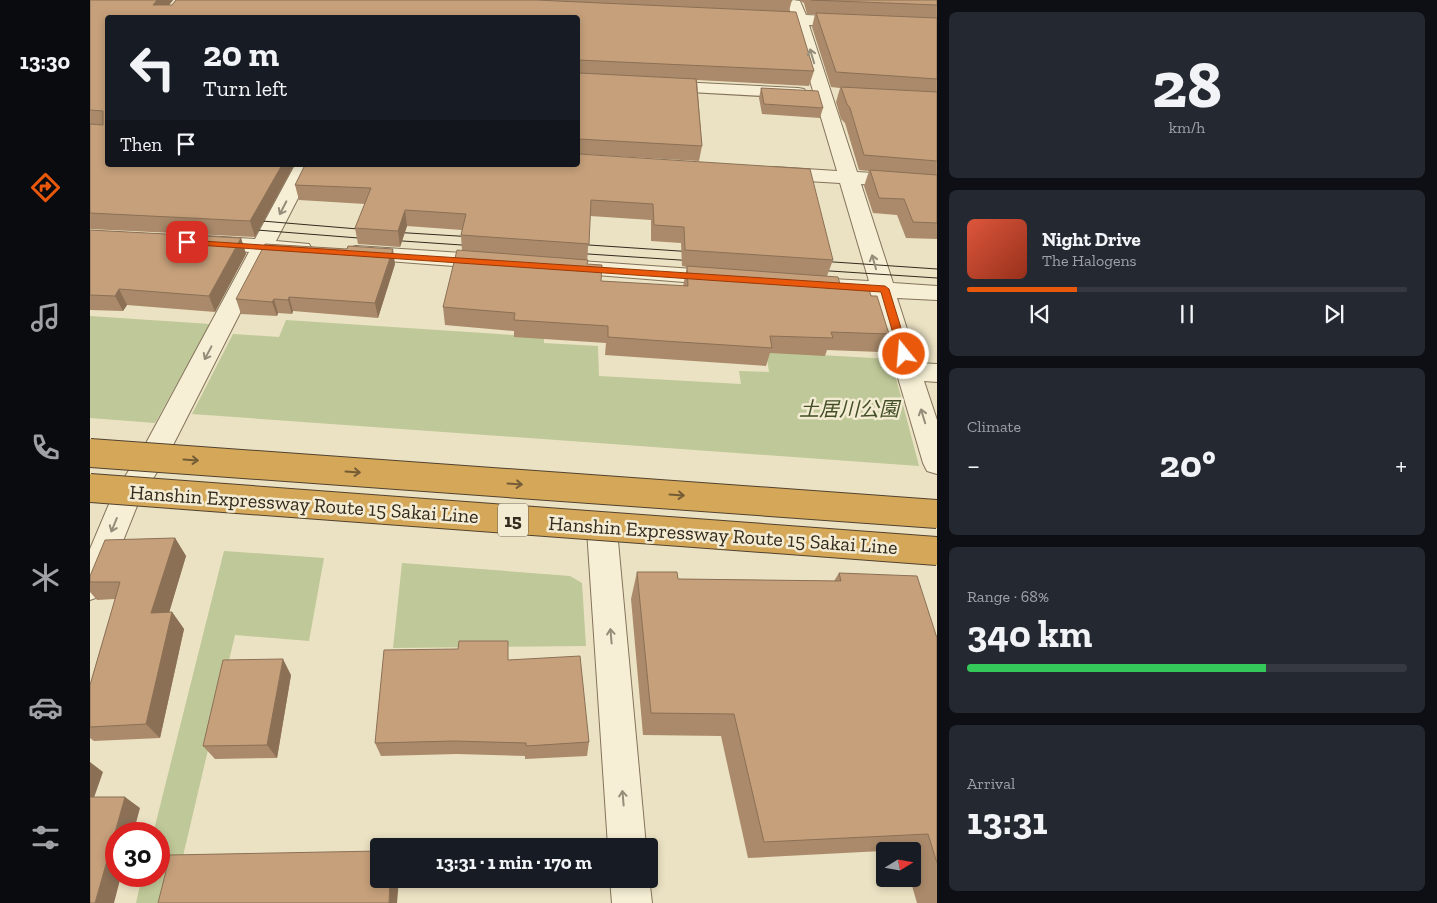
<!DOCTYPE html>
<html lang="en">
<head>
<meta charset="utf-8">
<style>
  :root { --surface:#171b24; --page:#242831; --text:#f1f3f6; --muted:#9ea1a6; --line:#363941; --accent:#ea580c }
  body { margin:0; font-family:"Zilla Slab","Noto Sans JP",serif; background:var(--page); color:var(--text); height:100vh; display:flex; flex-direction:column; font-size:19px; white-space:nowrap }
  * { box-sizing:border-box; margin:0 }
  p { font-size:16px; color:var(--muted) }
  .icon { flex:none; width:28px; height:28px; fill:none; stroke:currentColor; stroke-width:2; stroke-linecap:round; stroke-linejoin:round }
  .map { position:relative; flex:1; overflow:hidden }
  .side { display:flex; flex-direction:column; gap:12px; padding:12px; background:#0d0f14; width:500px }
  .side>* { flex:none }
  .top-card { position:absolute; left:15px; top:15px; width:475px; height:152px; border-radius:5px; box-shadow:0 2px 8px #0003; background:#171b24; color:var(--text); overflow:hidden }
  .needle { width:32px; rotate:79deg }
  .fabs { position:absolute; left:786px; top:842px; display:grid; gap:10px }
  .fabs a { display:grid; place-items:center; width:45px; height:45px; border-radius:5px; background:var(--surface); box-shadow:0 2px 8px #0003; font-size:25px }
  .speed { position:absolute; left:15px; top:822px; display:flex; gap:10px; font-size:25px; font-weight:700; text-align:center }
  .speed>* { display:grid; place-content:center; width:65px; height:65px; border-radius:50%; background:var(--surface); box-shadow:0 2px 8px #0003; line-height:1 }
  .speed .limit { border:8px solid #d22; background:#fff; color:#111 }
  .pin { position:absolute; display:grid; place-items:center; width:42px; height:42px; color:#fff; margin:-21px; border-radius:10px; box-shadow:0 2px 8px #0006 }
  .me { position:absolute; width:55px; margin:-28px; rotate:343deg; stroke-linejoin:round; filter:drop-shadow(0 0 4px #0008) }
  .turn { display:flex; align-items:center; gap:18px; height:105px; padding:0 15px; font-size:22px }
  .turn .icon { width:65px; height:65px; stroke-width:2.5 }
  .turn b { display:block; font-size:35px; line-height:42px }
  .then { display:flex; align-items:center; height:48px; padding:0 15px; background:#0003; gap:10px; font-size:19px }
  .big { font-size:38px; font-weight:700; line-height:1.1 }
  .side .card { flex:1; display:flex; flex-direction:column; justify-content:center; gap:8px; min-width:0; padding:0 18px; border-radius:8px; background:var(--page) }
  .side .dial { align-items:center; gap:0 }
  .dial b { font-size:65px; line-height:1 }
  .song { display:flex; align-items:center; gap:15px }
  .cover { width:60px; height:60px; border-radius:8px; background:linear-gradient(135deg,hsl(10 70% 55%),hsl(10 70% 35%)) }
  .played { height:5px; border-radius:2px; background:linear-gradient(90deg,var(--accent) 25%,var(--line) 25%) }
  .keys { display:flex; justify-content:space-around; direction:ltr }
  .heat { display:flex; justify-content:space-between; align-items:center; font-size:28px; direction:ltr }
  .charge { height:8px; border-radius:4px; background:linear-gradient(90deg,#34c759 68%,var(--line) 0) }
  .trip { position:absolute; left:280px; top:838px; width:288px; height:50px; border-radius:5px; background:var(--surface); box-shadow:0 2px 8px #0003; font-weight:700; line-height:50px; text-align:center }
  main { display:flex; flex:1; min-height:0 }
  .dock { display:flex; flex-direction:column; width:90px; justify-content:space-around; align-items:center; background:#090b0e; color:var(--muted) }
  .dock .icon { width:35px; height:35px }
  .dock .active { color:var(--accent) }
  .dock b { font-size:22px; color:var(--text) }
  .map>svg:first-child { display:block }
</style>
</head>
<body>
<main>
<nav class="dock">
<b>13:30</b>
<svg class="icon active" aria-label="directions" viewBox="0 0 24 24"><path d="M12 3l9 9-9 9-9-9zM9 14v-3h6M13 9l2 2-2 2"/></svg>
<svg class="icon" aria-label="music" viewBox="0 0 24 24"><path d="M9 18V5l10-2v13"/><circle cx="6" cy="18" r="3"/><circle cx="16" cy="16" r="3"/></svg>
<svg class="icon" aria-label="phone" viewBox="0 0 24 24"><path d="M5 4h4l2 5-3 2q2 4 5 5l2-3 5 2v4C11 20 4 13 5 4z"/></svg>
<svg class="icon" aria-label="climate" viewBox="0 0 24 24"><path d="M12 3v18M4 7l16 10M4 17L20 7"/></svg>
<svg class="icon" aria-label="car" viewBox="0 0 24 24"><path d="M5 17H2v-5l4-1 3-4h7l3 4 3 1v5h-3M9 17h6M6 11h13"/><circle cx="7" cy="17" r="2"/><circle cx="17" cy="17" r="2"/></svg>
<svg class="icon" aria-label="filters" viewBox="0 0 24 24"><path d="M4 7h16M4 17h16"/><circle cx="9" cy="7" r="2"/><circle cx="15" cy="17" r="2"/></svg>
</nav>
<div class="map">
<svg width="847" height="903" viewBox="0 0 847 903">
  <rect width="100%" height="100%" fill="#ebe2c3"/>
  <path fill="#bfc898" d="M 0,316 L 120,324 L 65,423 L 0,418 Z
    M 196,320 L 454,337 L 454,343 L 508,346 L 509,376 L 651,384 L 649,371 L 679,372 L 676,352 L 801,359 L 829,466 L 102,414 L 143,334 L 189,337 Z
    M 134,551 L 234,558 L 219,641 L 145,635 L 82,903 L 46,903 L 52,876 L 69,876 L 69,834 L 63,834 Z
    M 312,563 L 480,576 L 492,583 L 496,646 L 303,648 Z"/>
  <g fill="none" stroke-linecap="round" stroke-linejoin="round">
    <defs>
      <path id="minor" d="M 703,0 L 710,1 L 716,15 L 762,17 L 770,22 L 762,27 L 719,25 L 767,172 L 847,177 L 847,189 L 771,184 L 803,283 L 847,286 L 847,300 L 807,298 L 828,363 L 847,364 L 847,382 L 834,381 L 847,420 L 847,474 L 837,471 L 833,463 L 784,296 L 734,291 L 731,286 L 734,281 L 742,279 L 779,281 L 750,183 L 684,179 L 677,177 L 674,173 L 677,169 L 684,167 L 747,171 L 703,24 L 672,23 L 664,18 L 672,13 L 701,15 L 698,4 Z
        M 569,81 L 708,88 L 714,89 L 717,93 L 714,97 L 708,98 L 563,90 L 560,86 L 563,82 Z
        M 205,165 L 225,165 L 186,241 L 219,244 L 222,249 L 219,254 L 211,256 L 180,254 L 79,453 L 49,501 L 11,596 L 0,600 L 0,549 L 22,497 L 55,445 L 159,252 L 108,248 L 105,243 L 108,238 L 116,236 L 165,239 Z
        M 266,246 L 403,255 L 411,257 L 414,262 L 411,267 L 403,269 L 258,258 L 255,253 L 258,248 Z
        M 476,260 L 632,271 L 640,273 L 643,278 L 640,283 L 632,285 L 468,272 L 465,267 L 468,262 Z
        M 512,518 L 523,521 L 527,530 L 556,846 L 518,846 L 497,530 L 501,521 Z
        M 559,877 L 562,903 L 522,903 L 520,879 L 559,879 Z"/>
    </defs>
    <use href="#minor" stroke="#83735b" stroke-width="2"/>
    <use href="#minor" fill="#f6efd5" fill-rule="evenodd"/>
    <path stroke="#342a1e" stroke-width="1" d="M 160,220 L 280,230
      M 154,229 L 281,239
      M 302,232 L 384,237
      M 298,240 L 386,246
      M 484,244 L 604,252
      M 483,253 L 605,261
      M 729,261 L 847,269
      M 725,270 L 847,278"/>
    <defs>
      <path id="motorway-bridge" d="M 0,453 L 847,514
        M 0,488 L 847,551"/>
    </defs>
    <use href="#motorway-bridge" stroke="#51422f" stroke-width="30" stroke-linecap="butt"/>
    <use href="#motorway-bridge" stroke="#d4a759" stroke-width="28"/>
  </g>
  <path fill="#aa8a6a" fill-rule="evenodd" d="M 0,0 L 83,0 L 79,5 L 82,5 L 86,0 L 702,0 L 699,11 L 724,71 L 719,86 L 607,80 L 612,146 L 609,161 L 489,154 L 743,260 L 737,276 L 750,284 L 781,296 L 799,334 L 790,352 L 737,350 L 735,356 L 680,353 L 676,366 L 515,355 L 516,343 L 424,337 L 424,331 L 355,325 L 353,307 L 372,251 L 371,235 L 372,230 L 317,226 L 310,247 L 268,244 L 265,228 L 275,204 L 209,200 L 205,185 L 488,18 L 18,165 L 204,165 L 165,237 L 0,229 ZM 500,216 L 561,220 L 561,241 L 591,243 L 592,266 L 597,267 L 593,286 L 511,281 L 497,264 Z
    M 709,0 L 847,0 L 847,239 L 816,238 L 807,215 L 783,213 L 774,186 L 779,171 L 769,170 L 755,123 L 751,119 L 746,102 L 750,88 L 741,87 L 722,27 L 725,14 L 717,14 L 714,3 Z
    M 671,88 L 733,108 L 730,118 L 672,114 L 669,98 Z
    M 0,230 L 151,238 L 156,254 L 125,312 L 37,305 L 33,311 L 0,310 Z
    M 305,264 L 288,318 L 203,311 L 202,314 L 188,313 L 187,316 L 151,314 L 146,299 Z
    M 85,538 L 96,556 L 79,612 L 82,612 L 94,629 L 70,738 L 4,741 L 0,738 L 0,685 L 25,599 L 7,600 L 0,592 L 0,576 Z
    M 547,572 L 588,579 L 744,581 L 749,573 L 847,638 L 847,903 L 827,903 L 820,879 L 822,879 L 822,851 L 812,851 L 811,850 L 658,858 L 631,736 L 553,735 L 541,599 Z
    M 418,660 L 499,742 L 497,756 L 435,759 L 435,756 L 367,754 L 291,756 L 285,743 Z
    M 201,675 L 187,758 L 125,759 L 113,746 Z"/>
  <path fill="#8b7056" d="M 67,0 L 83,0 L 69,18 L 63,5 Z
    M 192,165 L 204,165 L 165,237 L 160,221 Z
    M 315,210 L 317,226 L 310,247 L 308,231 Z
    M 151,238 L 156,254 L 125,312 L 119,296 Z
    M 303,249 L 305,264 L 288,318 L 285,303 Z
    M 29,289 L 37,305 L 33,311 L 25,296 Z
    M 199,297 L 203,311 L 202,314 L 198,300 Z
    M 184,299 L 188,313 L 187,316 L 182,302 Z
    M 85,538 L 96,556 L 74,630 L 61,613 Z
    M 82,612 L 94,629 L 70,738 L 56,724 Z
    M 193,659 L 201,675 L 187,758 L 177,745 Z
    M 0,762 L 13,772 L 0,809 Z
    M 35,797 L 50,808 L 43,834 L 26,834 L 26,876 L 31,876 L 24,903 L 5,903 Z
    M 300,879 L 309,879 L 307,903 L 299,903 Z"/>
  <path fill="#c6a07b" stroke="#8b7056" d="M 0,0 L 67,0 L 63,5 L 82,5 L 86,0 L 446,0 L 706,12 L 724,71 L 488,60 L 489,73 L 606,79 L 612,146 L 489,139 L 488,146 L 488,18 L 18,18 L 18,165 L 192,165 L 160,221 L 0,213 L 0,124 L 13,125 L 13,111 L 0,110 Z
    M 721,0 L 847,0 L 847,5 Z
    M 726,13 L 847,18 L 847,79 L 746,72 Z
    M 751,87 L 847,92 L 847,161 L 774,155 L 760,108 L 757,104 Z
    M 671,88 L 728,91 L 733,108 L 674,104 Z
    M 488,154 L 489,154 L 720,169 L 743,260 L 595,250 L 594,227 L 564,225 L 563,204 L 501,200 L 499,244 L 371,235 L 376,214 L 315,210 L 308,231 L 265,228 L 281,188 L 205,185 L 215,165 L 488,165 Z
    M 780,170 L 847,175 L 847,223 L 823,222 L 814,199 L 789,198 Z
    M 0,230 L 151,238 L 119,296 L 29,289 L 25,296 L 0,295 Z
    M 175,244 L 257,249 L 258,246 L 303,249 L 285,303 L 199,297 L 198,300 L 184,299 L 182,302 L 146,299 Z
    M 367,250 L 498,260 L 497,264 L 512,265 L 511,281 L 598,286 L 597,266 L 748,277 L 750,284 L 778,286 L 781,296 L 787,296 L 799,334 L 741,332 L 743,338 L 680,336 L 682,348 L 574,341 L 518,337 L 518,326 L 424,320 L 425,313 L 353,307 Z
    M 85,538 L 61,613 L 82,612 L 56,724 L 0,727 L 0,685 L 30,582 L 0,582 L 0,576 L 15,540 Z
    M 547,572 L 587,572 L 588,579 L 751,581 L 749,573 L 827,576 L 847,638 L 847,863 L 838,834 L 674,842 L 644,714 L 561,713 Z
    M 369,641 L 418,641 L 418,660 L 490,656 L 499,742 L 436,746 L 436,743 L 364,741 L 285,743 L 294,650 L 368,649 Z
    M 193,659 L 177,745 L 113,746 L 133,660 Z
    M 0,797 L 35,797 L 5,903 L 0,903 Z
    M 289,851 L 289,879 L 300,879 L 299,903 L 68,903 L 80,855 Z"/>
  <defs><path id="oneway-shaft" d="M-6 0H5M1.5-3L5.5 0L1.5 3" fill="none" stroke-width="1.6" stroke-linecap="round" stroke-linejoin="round" transform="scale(1.25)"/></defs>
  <g stroke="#958c7a">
    <use href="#oneway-shaft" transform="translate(722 56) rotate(-107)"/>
    <use href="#oneway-shaft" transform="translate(193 208) rotate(117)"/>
    <use href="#oneway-shaft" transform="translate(784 262) rotate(-106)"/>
    <use href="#oneway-shaft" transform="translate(118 353) rotate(118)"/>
    <use href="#oneway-shaft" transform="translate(833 416) rotate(-107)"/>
    <use href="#oneway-shaft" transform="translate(24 525) rotate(112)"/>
    <use href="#oneway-shaft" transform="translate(521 636) rotate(-95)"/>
    <use href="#oneway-shaft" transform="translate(533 798) rotate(-95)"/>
  </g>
  <g stroke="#745c36">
    <use href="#oneway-shaft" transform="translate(101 460) rotate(4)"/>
    <use href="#oneway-shaft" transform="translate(263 472) rotate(4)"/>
    <use href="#oneway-shaft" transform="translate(425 484) rotate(4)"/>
    <use href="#oneway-shaft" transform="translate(587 495) rotate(4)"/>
  </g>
  <path fill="#ea580c" stroke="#983908" d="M 97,240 L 795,286 L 799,289 L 819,354 L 814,358 L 809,354 L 791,292 L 93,244 L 93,241 Z"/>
  <g text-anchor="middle" stroke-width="5" stroke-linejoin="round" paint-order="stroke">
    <rect fill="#f3ebd2" stroke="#6d6454" stroke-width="1" x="408" y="503.5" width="30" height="33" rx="4"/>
    <g font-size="19" font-weight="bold" fill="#342a1e">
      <text x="423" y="527">15</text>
    </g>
    <g font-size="20" font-style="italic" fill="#424f26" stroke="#f3ebd2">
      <text x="759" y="416">土居川公園</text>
    </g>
    <g font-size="20" fill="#342a1e" stroke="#f3ebd2">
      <text transform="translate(214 504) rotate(4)" y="7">Hanshin Expressway Route 15 Sakai Line</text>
      <text transform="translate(633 535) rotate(4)" y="7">Hanshin Expressway Route 15 Sakai Line</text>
    </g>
  </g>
</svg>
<div class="fabs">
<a><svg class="needle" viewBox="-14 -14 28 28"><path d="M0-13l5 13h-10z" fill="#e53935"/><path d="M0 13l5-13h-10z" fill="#9ea1a6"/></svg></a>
</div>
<div class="speed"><div class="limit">30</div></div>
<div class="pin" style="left:97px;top:242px;background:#d93025"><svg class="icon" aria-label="arrive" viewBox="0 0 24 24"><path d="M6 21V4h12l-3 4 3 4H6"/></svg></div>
<svg class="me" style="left:814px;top:354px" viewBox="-20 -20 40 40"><circle r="17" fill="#ea580c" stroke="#fff" stroke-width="3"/><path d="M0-11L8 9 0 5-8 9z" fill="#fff"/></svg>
<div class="trip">13:31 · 1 min · 170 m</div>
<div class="top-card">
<div class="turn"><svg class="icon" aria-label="left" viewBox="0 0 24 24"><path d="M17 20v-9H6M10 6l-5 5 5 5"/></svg><div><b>20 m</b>Turn left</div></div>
<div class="then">Then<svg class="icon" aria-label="arrive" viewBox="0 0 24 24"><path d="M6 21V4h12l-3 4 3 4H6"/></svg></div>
</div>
</div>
<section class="side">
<div class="card dial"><b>28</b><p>km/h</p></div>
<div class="card">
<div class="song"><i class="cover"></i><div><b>Night Drive</b><p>The Halogens</p></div></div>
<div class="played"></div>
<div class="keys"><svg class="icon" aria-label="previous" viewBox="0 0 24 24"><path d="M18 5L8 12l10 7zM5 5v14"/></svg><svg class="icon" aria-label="pause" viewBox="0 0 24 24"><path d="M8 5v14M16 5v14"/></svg><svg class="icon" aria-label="next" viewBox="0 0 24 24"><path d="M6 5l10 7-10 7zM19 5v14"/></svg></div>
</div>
<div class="card"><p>Climate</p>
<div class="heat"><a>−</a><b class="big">20°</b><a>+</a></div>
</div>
<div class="card"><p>Range · 68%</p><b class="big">340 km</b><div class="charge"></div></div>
<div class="card"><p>Arrival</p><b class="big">13:31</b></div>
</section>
</main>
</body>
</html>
